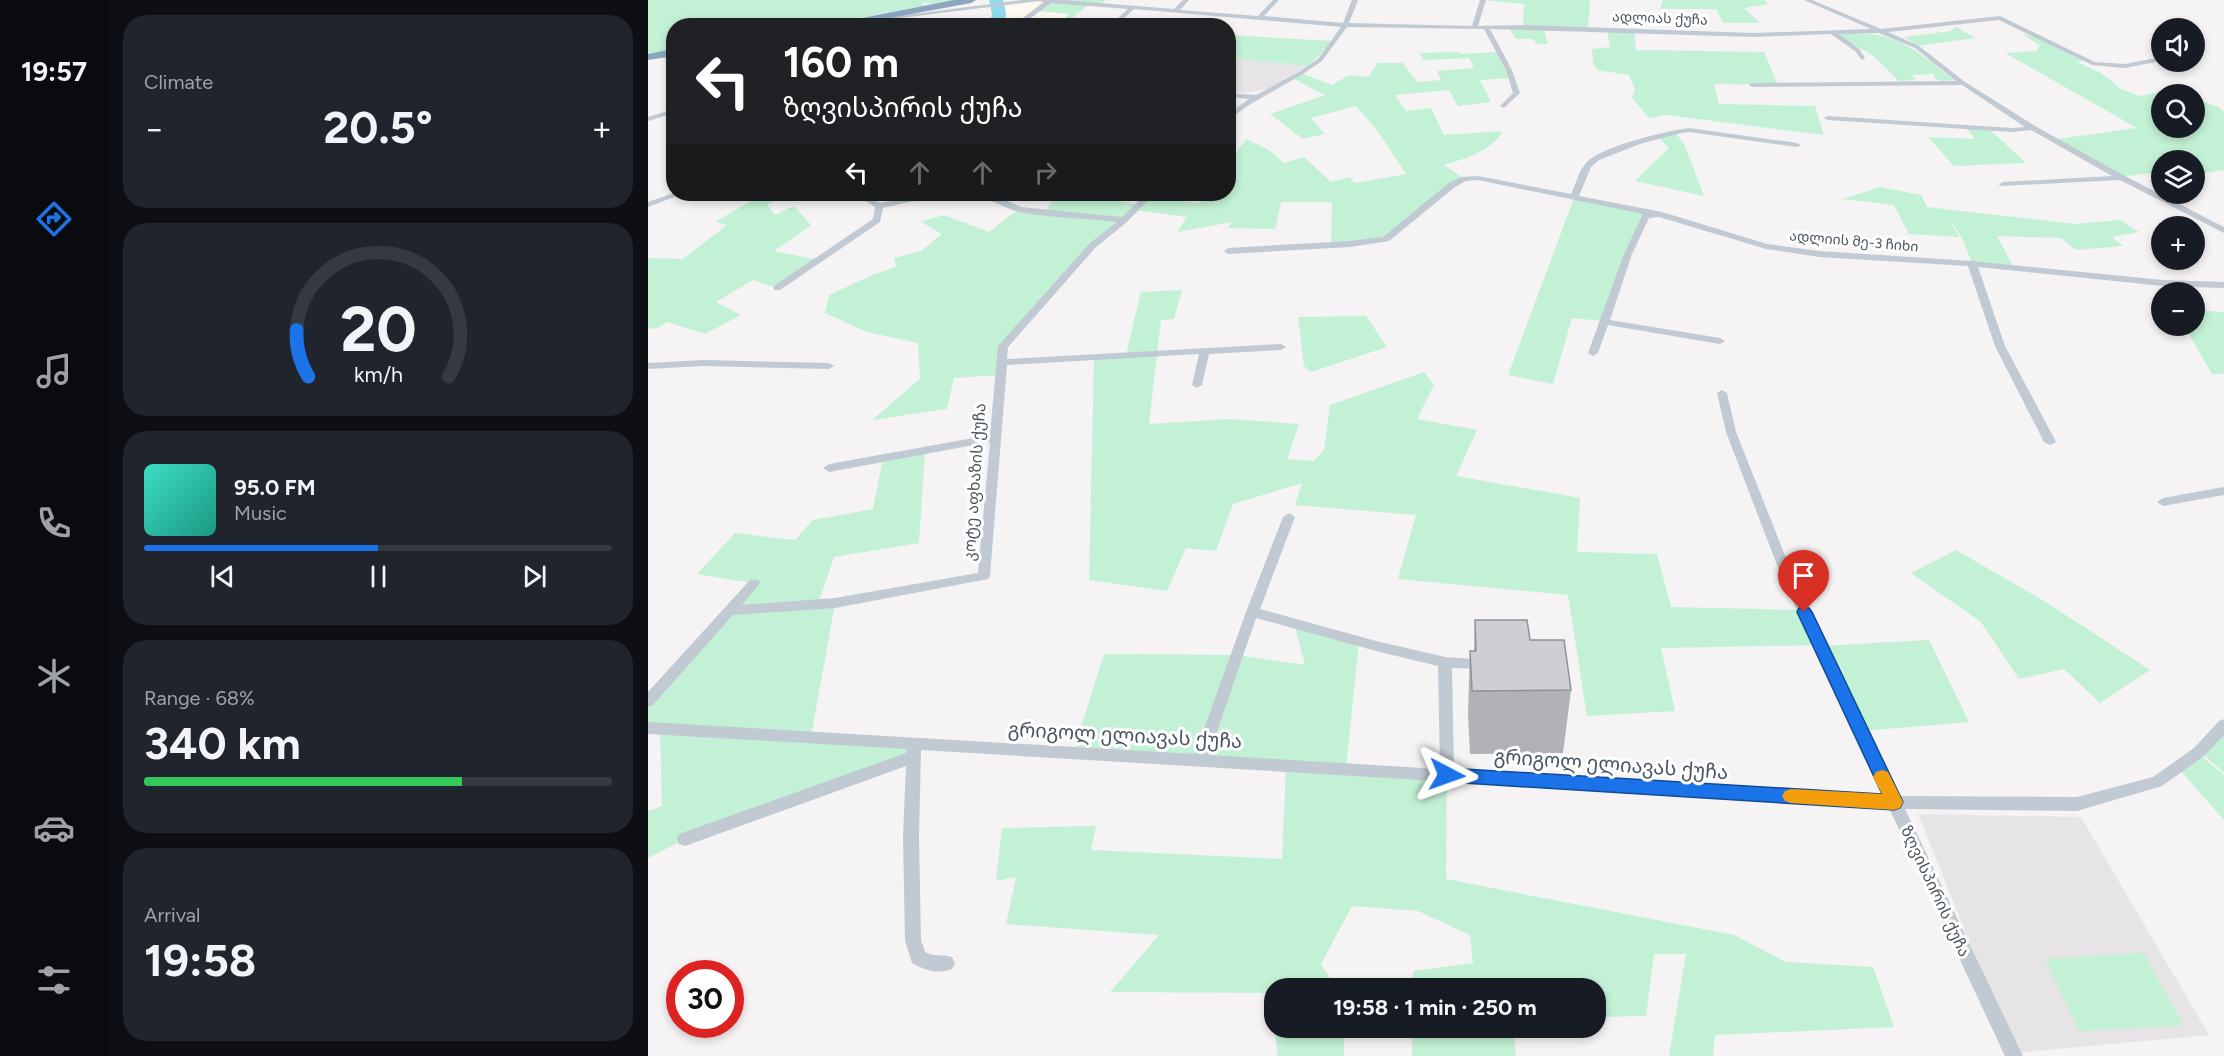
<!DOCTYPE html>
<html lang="en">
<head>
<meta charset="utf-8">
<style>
  :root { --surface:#171b24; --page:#20242c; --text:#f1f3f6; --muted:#9ea1a6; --line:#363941; --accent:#1a73e8 }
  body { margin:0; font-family:Figtree,"Noto Sans Georgian",sans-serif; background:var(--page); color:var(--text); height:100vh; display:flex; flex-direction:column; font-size:22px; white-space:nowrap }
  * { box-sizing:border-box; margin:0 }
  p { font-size:20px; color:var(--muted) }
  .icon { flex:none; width:33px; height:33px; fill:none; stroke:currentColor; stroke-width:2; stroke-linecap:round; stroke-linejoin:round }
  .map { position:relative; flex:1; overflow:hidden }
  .panel { display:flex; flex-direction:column; gap:15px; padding:15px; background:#0d0f14; width:540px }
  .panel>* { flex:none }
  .guide { position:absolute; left:18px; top:18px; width:570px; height:183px; border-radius:24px; box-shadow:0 3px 9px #0003; background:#202124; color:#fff; overflow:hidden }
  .tools { position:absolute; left:1503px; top:18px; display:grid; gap:12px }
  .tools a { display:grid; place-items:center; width:54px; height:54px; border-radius:50%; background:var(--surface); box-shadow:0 3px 9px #0003; font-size:30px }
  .speed { position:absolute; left:18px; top:960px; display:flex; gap:12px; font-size:30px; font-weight:700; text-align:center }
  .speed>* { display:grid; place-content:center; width:78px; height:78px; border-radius:50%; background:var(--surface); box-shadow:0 3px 9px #0003; line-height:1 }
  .speed .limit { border:9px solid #d22; background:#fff; color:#111 }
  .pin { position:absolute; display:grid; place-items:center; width:51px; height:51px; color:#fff; margin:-62px -26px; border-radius:50% 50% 50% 0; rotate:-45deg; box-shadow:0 0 6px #0007 }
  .pin .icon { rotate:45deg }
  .me { position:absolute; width:66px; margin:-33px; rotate:94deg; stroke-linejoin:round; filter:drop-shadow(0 0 4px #0008) }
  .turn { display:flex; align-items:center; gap:21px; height:126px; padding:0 18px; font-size:27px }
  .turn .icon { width:78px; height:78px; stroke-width:2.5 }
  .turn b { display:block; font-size:42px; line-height:51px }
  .lanes { display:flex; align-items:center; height:57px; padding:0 18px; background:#0003; justify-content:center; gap:30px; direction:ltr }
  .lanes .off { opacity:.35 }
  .big { font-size:45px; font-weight:700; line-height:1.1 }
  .panel .widget { flex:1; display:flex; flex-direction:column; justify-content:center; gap:9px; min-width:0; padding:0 21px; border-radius:24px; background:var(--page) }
  .panel .dial { align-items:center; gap:0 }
  .dial svg { height:156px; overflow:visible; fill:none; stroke:var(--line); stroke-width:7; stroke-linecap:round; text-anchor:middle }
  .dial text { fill:var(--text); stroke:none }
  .song { display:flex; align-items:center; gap:18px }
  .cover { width:72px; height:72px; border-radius:9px; background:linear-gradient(135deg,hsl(170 70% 55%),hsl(170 70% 35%)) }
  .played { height:6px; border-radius:3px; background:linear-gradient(90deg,var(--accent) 50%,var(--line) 50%) }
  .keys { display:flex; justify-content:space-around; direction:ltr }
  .heat { display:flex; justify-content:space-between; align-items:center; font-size:33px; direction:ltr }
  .charge { height:9px; border-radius:4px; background:linear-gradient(90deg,#34c759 68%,var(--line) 0) }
  .trip { position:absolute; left:616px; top:978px; width:342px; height:60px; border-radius:24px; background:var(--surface); box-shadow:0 3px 9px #0003; font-weight:700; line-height:60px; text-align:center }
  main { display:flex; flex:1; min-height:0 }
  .tab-bar { display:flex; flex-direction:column; width:108px; justify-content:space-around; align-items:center; background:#090b0e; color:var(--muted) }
  .tab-bar .icon { width:42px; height:42px }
  .tab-bar .active { color:var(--accent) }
  .tab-bar b { font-size:27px; color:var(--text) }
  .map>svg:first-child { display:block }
</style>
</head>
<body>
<main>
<nav class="tab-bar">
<b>19:57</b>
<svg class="icon active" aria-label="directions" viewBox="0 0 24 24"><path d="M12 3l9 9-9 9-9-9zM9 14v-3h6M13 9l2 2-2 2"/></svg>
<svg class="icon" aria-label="music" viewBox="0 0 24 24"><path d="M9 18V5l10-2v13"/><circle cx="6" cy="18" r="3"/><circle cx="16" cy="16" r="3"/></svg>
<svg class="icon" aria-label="phone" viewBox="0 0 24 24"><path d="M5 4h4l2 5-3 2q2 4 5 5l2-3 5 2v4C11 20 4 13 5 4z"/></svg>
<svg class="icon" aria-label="climate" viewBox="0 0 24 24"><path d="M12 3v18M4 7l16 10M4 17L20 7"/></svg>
<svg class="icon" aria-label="car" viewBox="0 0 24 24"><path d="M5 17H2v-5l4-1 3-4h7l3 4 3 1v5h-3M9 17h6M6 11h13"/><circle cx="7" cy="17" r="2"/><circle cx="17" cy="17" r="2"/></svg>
<svg class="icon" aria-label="filters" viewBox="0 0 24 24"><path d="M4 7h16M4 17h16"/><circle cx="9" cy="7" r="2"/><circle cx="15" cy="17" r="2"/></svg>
</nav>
<section class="panel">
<div class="widget"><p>Climate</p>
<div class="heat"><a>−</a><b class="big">20.5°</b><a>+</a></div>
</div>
<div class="widget dial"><svg viewBox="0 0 100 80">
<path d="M14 69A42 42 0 1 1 86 69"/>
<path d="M14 69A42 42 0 0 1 8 45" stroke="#1a73e8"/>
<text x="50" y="56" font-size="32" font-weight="700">20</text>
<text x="50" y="72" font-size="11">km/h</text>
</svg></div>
<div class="widget">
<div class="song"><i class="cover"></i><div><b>95.0 FM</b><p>Music</p></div></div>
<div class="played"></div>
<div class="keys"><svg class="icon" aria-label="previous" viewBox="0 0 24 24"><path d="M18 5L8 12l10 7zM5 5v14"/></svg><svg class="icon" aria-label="pause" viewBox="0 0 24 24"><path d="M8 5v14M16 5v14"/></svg><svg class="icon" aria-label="next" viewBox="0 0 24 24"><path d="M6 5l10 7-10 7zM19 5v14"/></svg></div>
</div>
<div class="widget"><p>Range · 68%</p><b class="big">340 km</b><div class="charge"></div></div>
<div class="widget"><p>Arrival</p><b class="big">19:58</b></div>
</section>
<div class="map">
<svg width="1576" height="1056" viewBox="0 0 1576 1056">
  <rect width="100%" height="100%" fill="#f5f3f3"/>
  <path fill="#fdf9ef" d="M 385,3 L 392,6 L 387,11 L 423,14 L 411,23 L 375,20 L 366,25 L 348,26 L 351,14 L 350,8 Z"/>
  <path fill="#e6e4e5" d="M 580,58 L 661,66 L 623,88 L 597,93 L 581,92 Z
    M 1270,814 L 1433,817 L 1561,1035 L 1366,1053 Z"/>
  <path fill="#c3f1d5" d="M 0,0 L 311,0 L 288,4 L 273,3 L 277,6 L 171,25 L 26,26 L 25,51 L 0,56 Z
    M 393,0 L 458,0 L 450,6 L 440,5 L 424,18 L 462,22 L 458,25 L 400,25 L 404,23 L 411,23 L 422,14 L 387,11 L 400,3 Z
    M 835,0 L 942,0 L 940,29 L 895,28 L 900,44 L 889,44 L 885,39 L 868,39 L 860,27 L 875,27 L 876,4 Z
    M 1015,0 L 1116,0 L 1121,4 L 1096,8 L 1112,23 L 1075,23 L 1068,9 L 1012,9 Z
    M 1308,27 L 1327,38 L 1269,46 L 1256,37 L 1303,31 Z
    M 959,30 L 986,31 L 988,50 L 1116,52 L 1130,85 L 1066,84 L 1071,104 L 1167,106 L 1176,135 L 1019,115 L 1001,118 L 984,98 L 987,89 L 981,75 L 949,70 L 945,62 L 944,49 L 962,47 Z
    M 1191,34 C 1243,28 1268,49 1306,80 L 1294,81 L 1286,78 L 1287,74 L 1264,75 L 1268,80 L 1251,81 C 1240,71 1223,49 1208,48 Z
    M 1375,34 L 1386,36 L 1435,61 L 1429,62 L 1453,73 L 1473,89 L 1492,96 L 1520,90 L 1533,94 L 1514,94 L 1514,128 L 1546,128 L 1547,99 L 1571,107 L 1576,112 L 1576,170 L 1547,174 L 1546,160 L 1514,160 L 1513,172 L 1472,177 L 1409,139 L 1489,128 L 1357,53 L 1389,51 L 1392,46 Z
    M 580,35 L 684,41 L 661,66 L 581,58 Z
    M 811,52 L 813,54 L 851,52 L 863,78 L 832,80 L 843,102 L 810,106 L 801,90 L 747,95 L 758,111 L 783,108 L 796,135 L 855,131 C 844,151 816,159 796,165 L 816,179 L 744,236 L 683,245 L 684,202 L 633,202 L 627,229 L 579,228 L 585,222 L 529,232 L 539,217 L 486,210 L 445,245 L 355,346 L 351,375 L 306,378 L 299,409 L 224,420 L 272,379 L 270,343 L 219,332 L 177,313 L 181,295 L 227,274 L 248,267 L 246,258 L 273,251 L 294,234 L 273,222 L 296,215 L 341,232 L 371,209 L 396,212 L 404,201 L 387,194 L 435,194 L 491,205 L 498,197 L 551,203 L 559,194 L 580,194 L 581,163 L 598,139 L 621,150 L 636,163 L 656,157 L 683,182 L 702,177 L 707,183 L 758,174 L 729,130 L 708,106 L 663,118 L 677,134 L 655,139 L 622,114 L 677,95 L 644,78 L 653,73 L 684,85 L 701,75 L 720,77 L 730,63 L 755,63 L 769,82 L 793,80 L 789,71 L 826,68 L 821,58 L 776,60 L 771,53 Z
    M 1318,127 L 1340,128 L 1378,163 L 1306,166 L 1280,137 L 1327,139 Z
    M 1027,132 L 1036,144 L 1056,196 L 987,181 L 1021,148 L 1010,137 Z
    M 1232,187 L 1273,195 L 1279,207 L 1427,224 L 1472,220 L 1491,232 L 1464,237 L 1475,246 L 1428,250 L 1413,238 L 1349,236 L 1366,268 L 1324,263 L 1314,238 L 1301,219 L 1311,237 L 1261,234 L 1246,205 L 1194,199 Z
    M 115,194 L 140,194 L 119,205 L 127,215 L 146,206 L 163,225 L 126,251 L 170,260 L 129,288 L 105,280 L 68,302 L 93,315 L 57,334 L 19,322 L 8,329 L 0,328 L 0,258 L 35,259 L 79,225 L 67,222 Z
    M 926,198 L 1011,215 L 998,217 L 955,321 L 924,318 L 905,384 L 860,375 Z
    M 534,290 L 526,319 L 513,320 L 501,424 L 581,419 L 651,424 L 639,459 L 666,461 L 676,450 L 682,405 L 776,372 L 786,385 L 769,419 L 829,430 L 808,476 L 932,498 L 929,552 L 1009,554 L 1023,607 L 1155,610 L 1171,645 L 1013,648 L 1027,711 L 939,716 L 920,595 L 750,579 L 768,515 L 647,505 L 654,483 L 585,504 L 568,551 L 538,548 L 519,591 L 441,580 L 446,357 L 478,355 L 493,292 Z
    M 1547,310 L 1576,312 L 1576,374 L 1564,374 L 1536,326 L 1546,326 Z
    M 718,316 L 739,347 L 663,372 L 656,366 L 650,317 Z
    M 277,450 L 271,543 L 186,557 L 170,604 L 187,603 L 163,737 L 266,744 L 265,757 L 37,839 L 0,858 L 0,811 L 14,806 L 12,729 L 0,728 L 0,701 L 105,583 L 49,574 L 87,533 L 147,540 L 165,520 L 225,509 L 235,458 Z
    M 1308,550 L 1401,604 L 1502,670 L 1452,703 L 1416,669 L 1371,679 L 1333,622 L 1263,573 Z
    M 646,624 L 711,641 L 698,769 L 799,775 L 798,879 L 1086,935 L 1138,962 L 1225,967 L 1246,1027 L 1067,1035 L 1065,1056 L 1021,1056 L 1038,954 L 1006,954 L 998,1016 L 948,1017 L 948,988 L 922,988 L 919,979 L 863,985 L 863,988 L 765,988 L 765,971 L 825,963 L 822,935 L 770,911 L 704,906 L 673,964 L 688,988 L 627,988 L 627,1028 L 696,1028 L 696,1056 L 630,1056 L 622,993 L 462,992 L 511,935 L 358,924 L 368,877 L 348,881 L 354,828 L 448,826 L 443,850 L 634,859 L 638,766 L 425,753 L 456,654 L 589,655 L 657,665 Z
    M 1281,640 L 1321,722 L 1213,731 L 1173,646 Z
    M 1576,728 L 1576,773 L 1554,753 Z
    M 1551,754 L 1576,775 L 1576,820 L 1531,769 Z
    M 1496,953 L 1535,1025 L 1431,1031 L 1397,959 Z
    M 764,1028 L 865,1028 L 868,1056 L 764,1056 Z"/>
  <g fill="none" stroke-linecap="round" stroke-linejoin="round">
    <path fill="#90daee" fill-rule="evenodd" d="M 341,0 L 355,0 L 358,14 L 355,26 L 341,26 L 344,14 Z"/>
    <path fill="#c1cad2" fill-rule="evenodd" d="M 373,0 L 415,0 L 526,9 L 535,0 L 541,0 L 532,10 L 610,16 L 625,0 L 631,0 L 616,16 L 695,23 L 704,0 L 710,0 L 701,23 L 824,26 L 832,0 L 838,0 L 830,26 L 875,25 L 1106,33 L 1223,29 L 1156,0 L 1164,0 L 1233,29 L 1352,16 L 1447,62 L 1476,64 L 1514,57 L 1514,61 L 1476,68 L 1444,65 L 1351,20 L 1240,32 L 1271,46 L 1317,82 L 1387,126 L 1475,175 L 1576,227 L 1576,233 L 1472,180 L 1352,186 L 1351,184 L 1355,182 L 1464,176 L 1383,130 L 1364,132 L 1180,120 L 1176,118 L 1180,116 L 1364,128 L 1377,127 L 1314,85 L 1104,87 L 1101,85 L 1104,83 L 1308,81 L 1267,48 L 1231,33 L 1191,34 L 1211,49 L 1217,58 L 1214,60 L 1207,51 L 1183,34 L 1106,37 L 842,29 L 864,70 L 872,93 L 856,108 L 852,106 L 865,93 L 858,70 L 836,29 L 699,27 L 674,61 L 655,74 L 601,105 L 580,120 L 580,114 L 601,99 L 580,97 L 580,93 L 608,95 L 651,72 L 670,59 L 693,27 L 486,9 L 468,26 L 461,26 L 480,9 L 403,3 L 372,26 L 364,26 L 396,2 L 391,1 L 229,21 L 226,19 Z
      M 1546,50 L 1549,49 L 1552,51 L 1546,54 Z
      M 26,109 L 26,113 L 0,121 L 0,117 Z
      M 1041,128 L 1149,143 L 1153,145 L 1149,147 L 1041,132 L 1033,133 L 992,144 L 951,160 L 943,167 L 931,196 L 1014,212 L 1119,244 L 1171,251 L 1324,261 L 1515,280 L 1576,282 L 1576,288 L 1515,286 L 1330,267 L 1357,346 L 1408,442 L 1402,445 L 1396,442 L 1347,346 L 1320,266 L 1171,257 L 1118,249 L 1011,217 L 1001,218 L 984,254 L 962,320 L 1072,338 L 1077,341 L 1072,344 L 960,325 L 950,353 L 945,356 L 940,353 L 976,254 L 995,214 L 830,180 L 818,181 L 807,187 L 741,241 L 702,247 L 580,254 L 576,251 L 580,248 L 702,241 L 735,237 L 801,183 L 813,177 L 830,176 L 923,194 C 928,184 931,169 940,161 C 955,146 1019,131 1041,128 Z
      M 26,193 L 34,194 L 0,207 L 0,202 Z
      M 207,194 L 216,194 L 232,203 L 283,194 L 330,194 L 357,200 L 373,207 L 474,217 L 498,194 L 506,194 L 479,222 L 448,247 L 360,347 L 359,359 L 633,344 L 638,347 L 633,350 L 561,354 L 554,385 L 549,388 L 544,385 L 551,354 L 359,365 L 342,576 L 340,579 L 187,608 L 85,615 L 5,705 L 0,707 L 0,692 L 102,580 L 110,580 L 112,583 L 94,605 L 187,598 L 330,573 L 342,442 L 181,472 L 175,468 L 181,464 L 342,435 L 350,346 L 442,243 L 469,222 C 437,218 403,218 371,212 C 359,209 349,202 336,199 C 303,193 268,200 235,208 L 232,222 L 132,290 L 126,290 L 126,286 L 225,219 L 227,207 Z
      M 55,360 L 181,363 L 186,366 L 181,369 L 55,366 L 0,369 L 0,363 Z
      M 1074,390 L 1079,393 L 1088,432 L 1146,578 L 1251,796 L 1429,797 L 1505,777 L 1546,748 L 1571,721 L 1576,719 L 1576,735 L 1556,756 L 1514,786 L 1429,811 L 1257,809 L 1375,1056 L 1357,1056 L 1241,808 L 273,750 L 271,837 L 273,940 L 277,952 C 285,957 295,954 304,957 L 307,963 L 304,969 C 289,975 277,970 264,963 L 257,940 L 255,837 L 258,766 L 37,846 L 31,844 L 29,839 L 31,834 L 258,753 L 259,749 L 0,734 L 0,722 L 547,754 L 598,612 L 635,517 L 641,513 L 647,517 L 612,609 L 728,641 L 797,657 L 841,660 L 843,664 L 841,668 L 836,669 L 804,668 L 806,770 L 1235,795 L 1134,578 L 1078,432 L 1069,393 ZM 608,618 L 728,651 L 790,666 L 792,769 L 561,755 Z
      M 1576,487 L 1576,495 L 1515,506 L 1509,502 L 1515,498 Z"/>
    <path fill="#8ba5c1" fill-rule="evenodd" d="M 306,0 L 328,0 L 323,3 L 199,26 L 173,26 Z
      M 26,49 L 26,56 L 0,60 L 0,54 Z"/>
  </g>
  <path fill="#b0b2b7" d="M 827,620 L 882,640 L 923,690 L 915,753 L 822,754 L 820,714 L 822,651 L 826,651 Z"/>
  <path fill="#cdcfd5" stroke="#909195" stroke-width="1.5" d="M 827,620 L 879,620 L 882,640 L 916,640 L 923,690 L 824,691 L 822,651 L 828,651 Z"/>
  <path fill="#1a73e8" stroke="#114b97" stroke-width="1.5" d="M 1156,606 L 1161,608 L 1164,612 L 1255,802 L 1252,808 L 1246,810 L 799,782 L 793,780 L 790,775 L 793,770 L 799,768 L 1234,794 L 1149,612 L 1151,608 Z"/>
  <path fill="#f59e0b" d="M 1234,770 L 1240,772 L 1255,802 L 1252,808 L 1246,810 L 1143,803 L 1137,801 L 1134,796 L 1137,791 L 1143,789 L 1234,794 L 1225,777 L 1228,772 Z"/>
  <g text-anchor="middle" stroke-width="6" stroke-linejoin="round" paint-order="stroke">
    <g font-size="14" fill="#4a5661" stroke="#fff">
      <text transform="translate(1012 18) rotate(2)" y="5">ადლიას ქუჩა</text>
      <text transform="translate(1206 241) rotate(5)" y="5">ადლიის მე-3 ჩიხი</text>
    </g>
    <g font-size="16" fill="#4a5661" stroke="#fff">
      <text transform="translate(326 482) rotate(-86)" y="6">კოტე აფხაზის ქუჩა</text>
      <text transform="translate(1288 891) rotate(65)" y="6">ზღვისპირის ქუჩა</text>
    </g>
    <g font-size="20" fill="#4a5661" stroke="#fff">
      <text transform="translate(477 735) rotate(3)" y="7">გრიგოლ ელიავას ქუჩა</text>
      <text transform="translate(963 764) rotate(4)" y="7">გრიგოლ ელიავას ქუჩა</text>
    </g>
  </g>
</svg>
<div class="tools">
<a><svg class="icon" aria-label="sound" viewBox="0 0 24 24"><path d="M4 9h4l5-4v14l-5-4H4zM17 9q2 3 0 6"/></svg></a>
<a><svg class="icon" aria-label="search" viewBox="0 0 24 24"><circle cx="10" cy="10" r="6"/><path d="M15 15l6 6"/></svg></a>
<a><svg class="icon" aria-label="layers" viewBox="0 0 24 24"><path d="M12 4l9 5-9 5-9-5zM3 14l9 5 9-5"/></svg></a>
<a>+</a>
<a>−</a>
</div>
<div class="speed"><div class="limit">30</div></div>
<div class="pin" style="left:1156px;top:612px;background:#d93025"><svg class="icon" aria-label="arrive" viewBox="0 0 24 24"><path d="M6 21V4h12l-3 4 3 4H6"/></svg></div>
<svg class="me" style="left:799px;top:775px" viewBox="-20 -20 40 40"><path d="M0-17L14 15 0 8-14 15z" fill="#1a73e8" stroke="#fff" stroke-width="4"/></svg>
<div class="trip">19:58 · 1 min · 250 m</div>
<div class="guide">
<div class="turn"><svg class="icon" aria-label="left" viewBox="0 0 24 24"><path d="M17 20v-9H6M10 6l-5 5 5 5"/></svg><div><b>160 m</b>ზღვისპირის ქუჩა</div></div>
<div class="lanes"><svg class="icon" aria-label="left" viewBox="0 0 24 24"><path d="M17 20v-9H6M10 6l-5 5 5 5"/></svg><svg class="icon off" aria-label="ahead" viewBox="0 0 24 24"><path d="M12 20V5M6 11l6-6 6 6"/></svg><svg class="icon off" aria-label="ahead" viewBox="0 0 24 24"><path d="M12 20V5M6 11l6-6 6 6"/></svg><svg class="icon off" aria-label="right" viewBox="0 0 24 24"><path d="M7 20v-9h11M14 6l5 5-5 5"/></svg></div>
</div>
</div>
</main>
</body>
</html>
